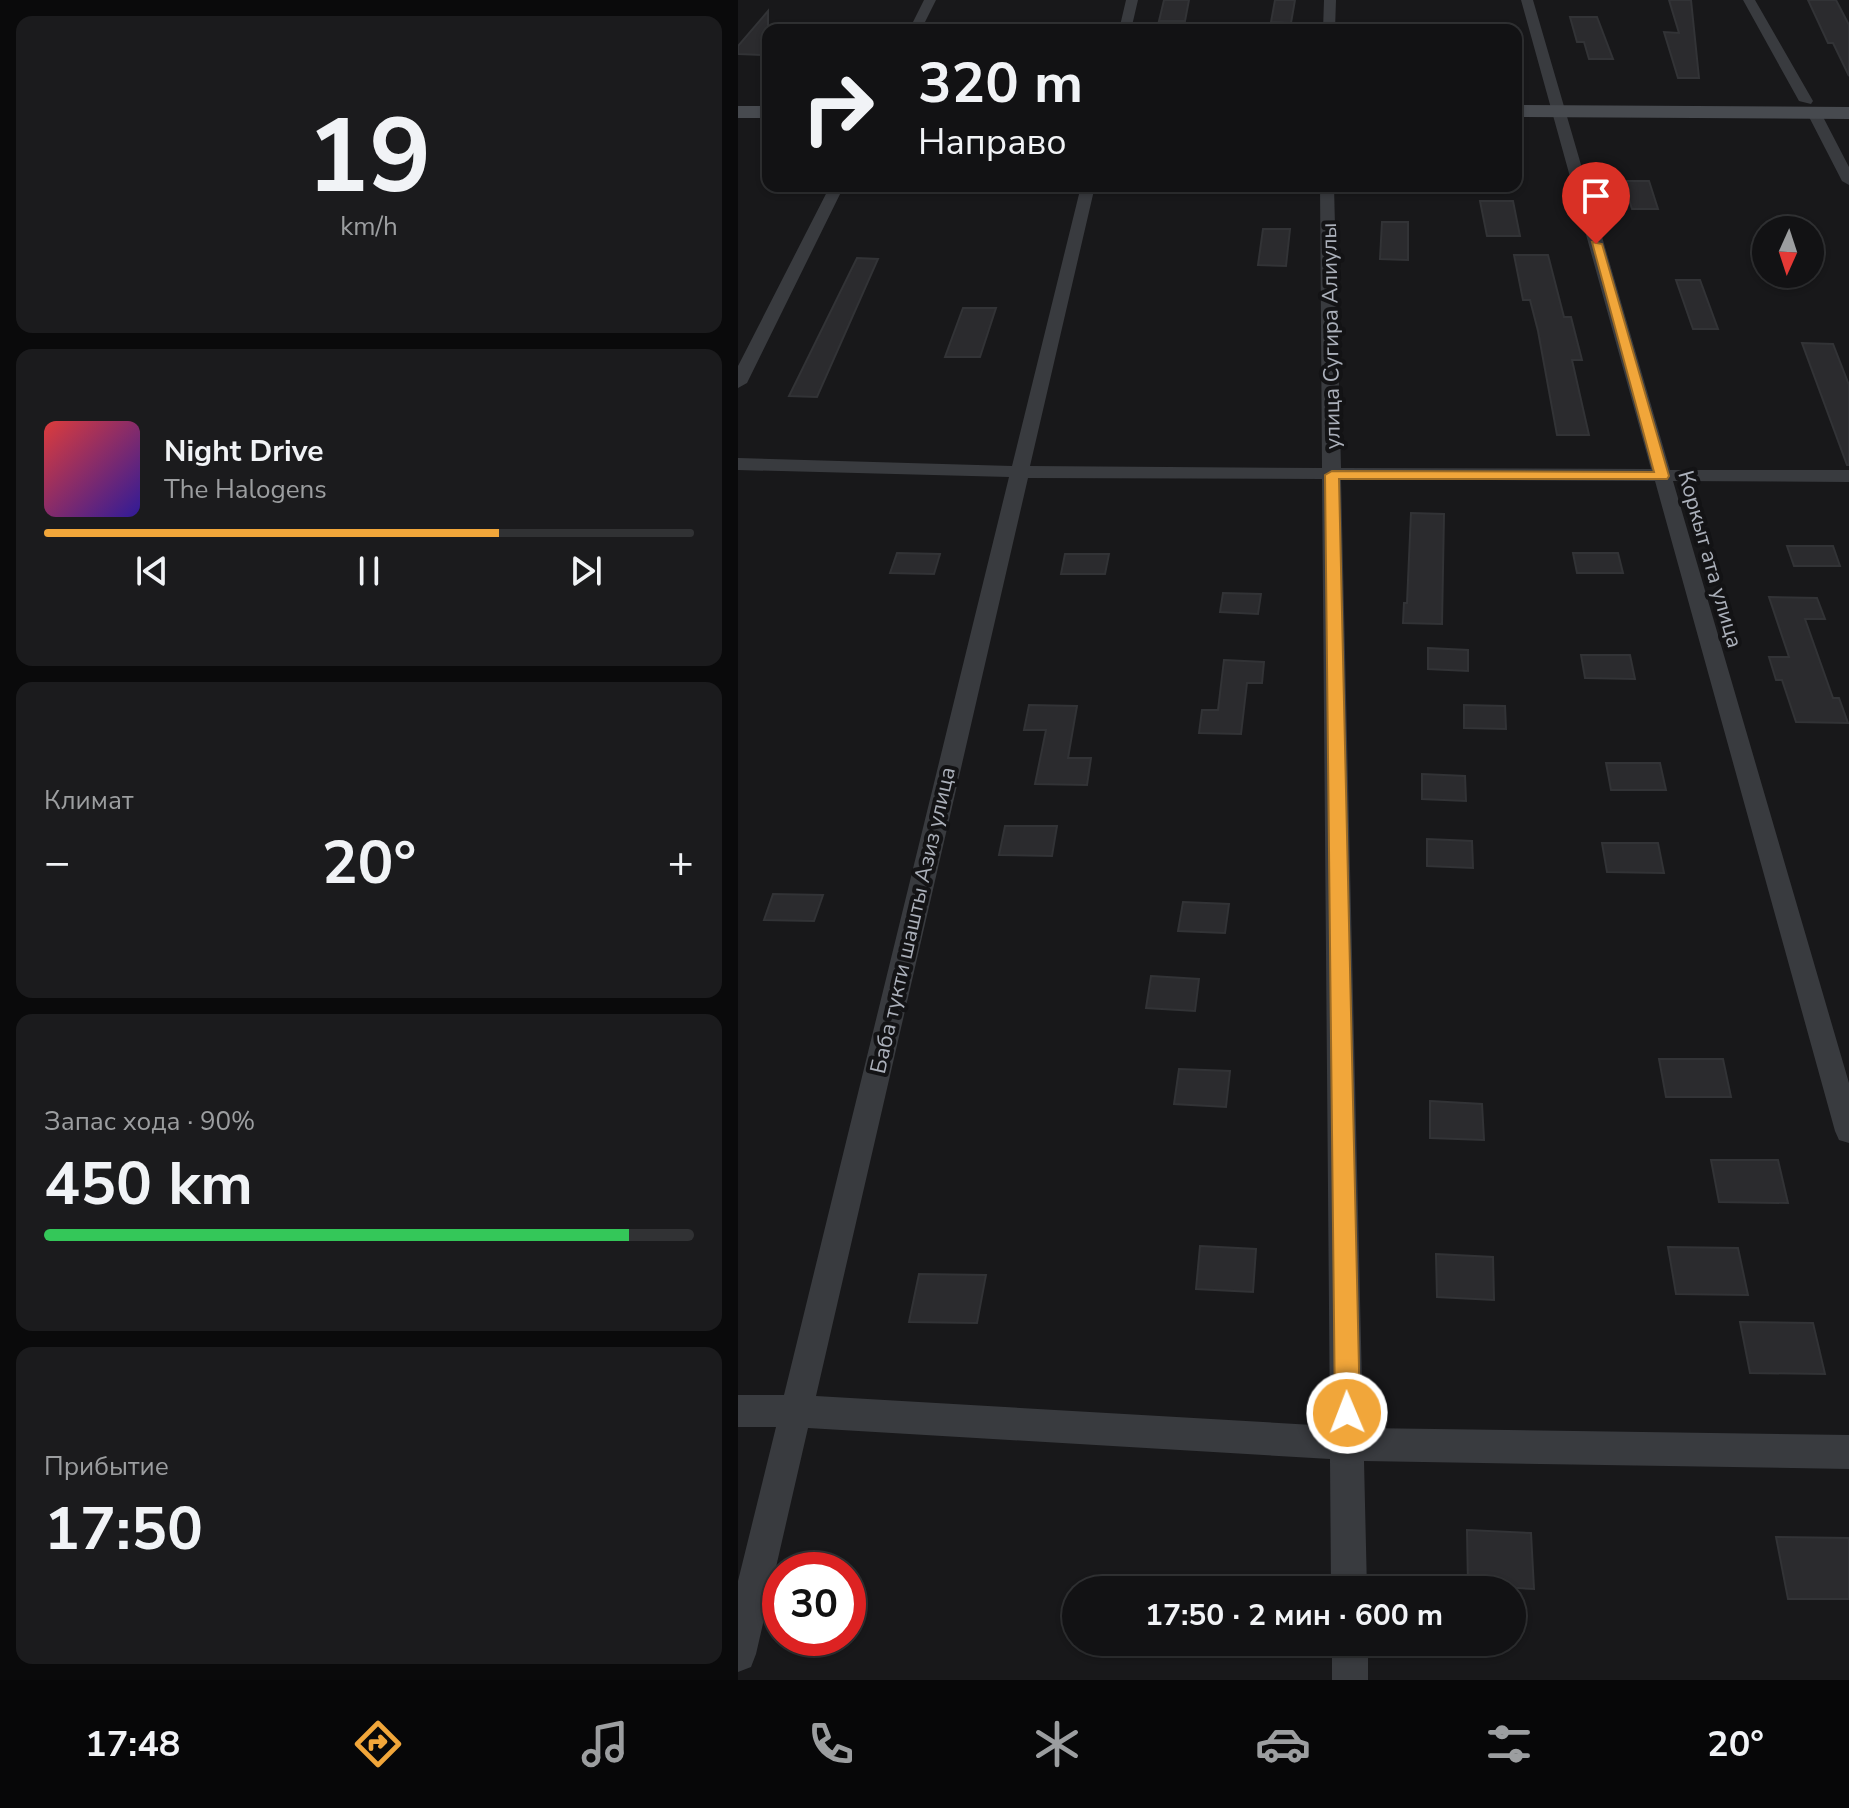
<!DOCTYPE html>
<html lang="ru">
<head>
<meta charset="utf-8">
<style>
  :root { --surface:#121214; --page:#1b1b1d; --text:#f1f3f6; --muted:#9c9ea0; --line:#313234; --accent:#f1a63a }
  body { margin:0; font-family:"Nunito Sans",sans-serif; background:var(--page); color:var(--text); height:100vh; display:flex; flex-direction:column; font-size:30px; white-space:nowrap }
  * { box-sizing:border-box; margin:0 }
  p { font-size:26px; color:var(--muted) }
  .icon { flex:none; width:44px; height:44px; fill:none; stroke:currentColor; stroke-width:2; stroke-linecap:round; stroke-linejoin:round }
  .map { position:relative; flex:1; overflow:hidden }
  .panel { display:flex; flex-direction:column; gap:16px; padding:16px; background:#0a0a0b; width:738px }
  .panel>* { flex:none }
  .banner { position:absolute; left:24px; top:24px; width:760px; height:168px; border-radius:16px; box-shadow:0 2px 6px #0004,0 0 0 2px var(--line); background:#121214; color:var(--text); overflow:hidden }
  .needle { width:52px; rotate:183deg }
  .buttons { position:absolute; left:1014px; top:216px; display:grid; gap:16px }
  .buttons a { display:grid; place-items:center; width:72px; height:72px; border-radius:50%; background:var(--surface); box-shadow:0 2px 6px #0004,0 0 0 2px var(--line); font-size:40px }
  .speed { position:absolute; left:24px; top:1552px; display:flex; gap:16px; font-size:40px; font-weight:700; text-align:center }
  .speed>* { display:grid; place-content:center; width:104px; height:104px; border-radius:50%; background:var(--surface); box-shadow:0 2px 6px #0004,0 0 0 2px var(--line); line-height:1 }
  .speed .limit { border:12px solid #d22; background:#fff; color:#111 }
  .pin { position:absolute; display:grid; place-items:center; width:68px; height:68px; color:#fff; margin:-82px -34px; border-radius:50% 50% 50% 0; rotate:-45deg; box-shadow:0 0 8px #0007 }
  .pin .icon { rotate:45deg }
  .me { position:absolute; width:88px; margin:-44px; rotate:359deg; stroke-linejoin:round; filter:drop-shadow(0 0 6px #0008) }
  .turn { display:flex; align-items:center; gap:28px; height:168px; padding:0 24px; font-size:36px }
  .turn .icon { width:104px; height:104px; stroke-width:2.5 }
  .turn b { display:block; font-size:56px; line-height:68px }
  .big { font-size:60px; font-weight:700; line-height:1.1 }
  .panel .tile { flex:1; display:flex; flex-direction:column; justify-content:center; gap:12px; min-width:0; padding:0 28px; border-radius:16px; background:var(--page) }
  .panel .dial { align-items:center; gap:0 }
  .dial b { font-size:104px; line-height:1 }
  .song { display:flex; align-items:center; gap:24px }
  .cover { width:96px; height:96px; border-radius:12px; background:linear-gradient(135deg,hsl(0 70% 55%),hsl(250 70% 35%)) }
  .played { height:8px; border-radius:4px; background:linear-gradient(90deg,var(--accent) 70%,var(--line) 70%) }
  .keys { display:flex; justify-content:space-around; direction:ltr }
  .heat { display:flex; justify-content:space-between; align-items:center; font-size:44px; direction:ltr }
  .charge { height:12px; border-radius:6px; background:linear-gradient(90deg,#34c759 90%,var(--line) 0) }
  .trip { position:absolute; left:324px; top:1576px; width:464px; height:80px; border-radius:40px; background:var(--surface); box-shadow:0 2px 6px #0004,0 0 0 2px var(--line); font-weight:700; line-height:80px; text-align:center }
  .tabs { display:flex; height:128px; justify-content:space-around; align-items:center; background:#070708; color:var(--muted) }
  .tabs .icon { width:56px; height:56px }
  .tabs .on { color:var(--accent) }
  .tabs b { font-size:36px; color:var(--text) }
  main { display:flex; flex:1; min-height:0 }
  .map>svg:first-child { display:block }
</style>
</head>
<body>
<main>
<section class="panel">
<div class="tile dial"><b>19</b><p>km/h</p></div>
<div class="tile">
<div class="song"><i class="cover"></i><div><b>Night Drive</b><p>The Halogens</p></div></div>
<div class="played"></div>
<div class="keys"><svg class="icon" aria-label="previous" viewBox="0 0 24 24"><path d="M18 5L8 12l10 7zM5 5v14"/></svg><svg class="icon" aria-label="pause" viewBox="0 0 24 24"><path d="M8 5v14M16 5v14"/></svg><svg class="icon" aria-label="next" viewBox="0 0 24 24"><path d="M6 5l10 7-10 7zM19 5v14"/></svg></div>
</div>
<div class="tile"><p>Климат</p>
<div class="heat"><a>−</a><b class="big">20°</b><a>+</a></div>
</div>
<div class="tile"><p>Запас хода · 90%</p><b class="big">450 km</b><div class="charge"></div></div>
<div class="tile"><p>Прибытие</p><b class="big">17:50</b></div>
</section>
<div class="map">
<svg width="1111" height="1680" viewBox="0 0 1111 1680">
  <rect width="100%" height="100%" fill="#18181a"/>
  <path fill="#2b2b2e" stroke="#323336" stroke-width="2" d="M 426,0 L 451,0 L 447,21 L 421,21 Z
    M 537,0 L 557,0 L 553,23 L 533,22 Z
    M 931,0 L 953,0 L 961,78 L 940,78 L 926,32 L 941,33 Z
    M 1070,0 L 1098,0 L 1111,25 L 1111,76 L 1095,43 L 1090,43 Z
    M 30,11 L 30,48 L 24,55 L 0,54 L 0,46 Z
    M 832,17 L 859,17 L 875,59 L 851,59 L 846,42 L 839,42 Z
    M 885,181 L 911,181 L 920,209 L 894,209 Z
    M 742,201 L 775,201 L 782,236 L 749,236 Z
    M 644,222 L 670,222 L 670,260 L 642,259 Z
    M 525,229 L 552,229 L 548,266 L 520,265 Z
    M 776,255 L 810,255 L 826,317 L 833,317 L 844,360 L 834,360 L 851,435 L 819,435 L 800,331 L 792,300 L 785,300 Z
    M 119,258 L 140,259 L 79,397 L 51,396 Z
    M 938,280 L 962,280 L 980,329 L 955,329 Z
    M 225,308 L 258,308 L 242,357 L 207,357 Z
    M 1064,343 L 1095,344 L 1111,385 L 1111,465 L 1109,465 Z
    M 673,513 L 706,514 L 704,624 L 665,623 L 666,603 L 669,603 Z
    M 1049,546 L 1095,546 L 1102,566 L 1056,566 Z
    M 159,553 L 202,554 L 196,574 L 152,573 Z
    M 835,553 L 880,553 L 885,573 L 839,573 Z
    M 327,554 L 371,554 L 367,574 L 323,574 Z
    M 485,593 L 523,594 L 520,614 L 482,612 Z
    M 1031,597 L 1079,598 L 1087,619 L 1067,619 L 1095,698 L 1101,698 L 1110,723 L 1058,722 L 1044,680 L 1038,680 L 1031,657 L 1051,657 Z
    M 690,648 L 730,650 L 730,671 L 690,669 Z
    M 843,655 L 892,655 L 897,679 L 847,678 Z
    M 486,660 L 526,662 L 524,683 L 509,683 L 503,734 L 461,733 L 464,710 L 480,710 Z
    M 291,705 L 339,706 L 330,758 L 353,758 L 349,785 L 297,784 L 308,730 L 286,730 Z
    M 726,705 L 767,706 L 768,729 L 726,728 Z
    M 868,763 L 922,763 L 928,790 L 873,790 Z
    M 684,774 L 727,776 L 728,801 L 684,799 Z
    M 267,826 L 319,826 L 314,856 L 261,855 Z
    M 689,839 L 734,841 L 735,868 L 689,866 Z
    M 864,843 L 920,843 L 926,873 L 869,872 Z
    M 35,894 L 85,895 L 76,921 L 26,920 Z
    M 445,902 L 491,904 L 487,933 L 440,931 Z
    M 413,976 L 461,979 L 457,1011 L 408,1008 Z
    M 921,1059 L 985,1059 L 993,1097 L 928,1097 Z
    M 441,1069 L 492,1071 L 488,1107 L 436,1104 Z
    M 692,1101 L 744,1104 L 746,1140 L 692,1138 Z
    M 973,1160 L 1040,1160 L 1050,1203 L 981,1202 Z
    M 462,1246 L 518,1249 L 515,1292 L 458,1289 Z
    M 930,1247 L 1000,1248 L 1010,1295 L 938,1294 Z
    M 698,1254 L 755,1257 L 756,1300 L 699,1297 Z
    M 181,1274 L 248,1275 L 239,1323 L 171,1322 Z
    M 1002,1322 L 1075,1323 L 1087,1374 L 1012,1373 Z
    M 729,1530 L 793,1533 L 796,1589 L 730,1585 Z
    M 1038,1537 L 1111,1538 L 1111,1599 L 1050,1599 Z"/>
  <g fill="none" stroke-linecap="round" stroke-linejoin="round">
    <path fill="#393b3f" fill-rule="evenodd" d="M 186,0 L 198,0 L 183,30 L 171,30 Z
      M 388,0 L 400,0 L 393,30 L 381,30 Z
      M 586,0 L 598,0 L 597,30 L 585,30 Z
      M 783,0 L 795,0 L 932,470 L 1111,470 L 1111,482 L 935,481 L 1111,1083 L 1111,1143 L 1101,1140 L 1097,1131 L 917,481 L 603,479 L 625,1428 L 1111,1435 L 1111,1469 L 626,1461 L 629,1590 L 593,1590 L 592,1459 L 70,1428 L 18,1654 L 13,1667 L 0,1672 L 0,1581 L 38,1427 L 0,1427 L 0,1395 L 46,1395 L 271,477 L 0,470 L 0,458 L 274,466 L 343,186 L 357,186 L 292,466 L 584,468 L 582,186 L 596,186 L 603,468 L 913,469 ZM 290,478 L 584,479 L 592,1426 L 78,1396 Z
      M 1005,0 L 1017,0 L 1075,101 L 1073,104 L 1061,101 Z
      M 1071,110 L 1083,113 L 1111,167 L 1111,185 L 1104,181 L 1069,113 Z
      M 92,186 L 106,186 L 9,383 L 0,388 L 0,366 Z
      M 594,1642 L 630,1642 L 630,1680 L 594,1680 Z"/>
    <path fill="#474a4f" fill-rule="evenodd" d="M 778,105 L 1111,107 L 1111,119 L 778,117 Z
      M 0,106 L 30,106 L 30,118 L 0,118 Z"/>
  </g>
  <path fill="#f1a63a" stroke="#9d6c26" stroke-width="2" d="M 854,242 L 864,244 L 931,476 L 929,479 L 601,479 L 622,1413 L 618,1422 L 609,1425 L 601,1422 L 597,1413 L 587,475 L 594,471 L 916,472 Z"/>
  <g text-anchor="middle" stroke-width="8" stroke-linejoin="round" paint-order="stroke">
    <g font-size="22" fill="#abb0ba" stroke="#131315">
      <text transform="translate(592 336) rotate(-91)" y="8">улица Сугира Алиулы</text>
      <text transform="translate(973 559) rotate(74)" y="8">Коркыт ата улица</text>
      <text transform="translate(174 920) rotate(-77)" y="8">Баба тукти шашты Азиз улица</text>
    </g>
  </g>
</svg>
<div class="buttons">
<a><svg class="needle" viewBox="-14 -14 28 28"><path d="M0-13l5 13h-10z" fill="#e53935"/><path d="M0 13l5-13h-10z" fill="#9c9ea0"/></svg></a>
</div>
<div class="speed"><div class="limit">30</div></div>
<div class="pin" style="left:858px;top:244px;background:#d93025"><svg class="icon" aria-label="arrive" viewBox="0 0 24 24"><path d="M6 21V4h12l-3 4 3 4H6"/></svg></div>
<svg class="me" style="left:609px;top:1413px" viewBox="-20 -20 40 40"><circle r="17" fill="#f1a63a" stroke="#fff" stroke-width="3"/><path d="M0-11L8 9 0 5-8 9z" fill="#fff"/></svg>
<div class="trip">17:50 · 2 мин · 600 m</div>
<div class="banner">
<div class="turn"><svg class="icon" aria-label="right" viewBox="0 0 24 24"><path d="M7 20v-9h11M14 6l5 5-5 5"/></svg><div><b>320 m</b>Направо</div></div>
</div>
</div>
</main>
<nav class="tabs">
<b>17:48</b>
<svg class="icon on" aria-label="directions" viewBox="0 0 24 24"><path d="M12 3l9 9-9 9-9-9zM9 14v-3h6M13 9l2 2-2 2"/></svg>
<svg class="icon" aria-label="music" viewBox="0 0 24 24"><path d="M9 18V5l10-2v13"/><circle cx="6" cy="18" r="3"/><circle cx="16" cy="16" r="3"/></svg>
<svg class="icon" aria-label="phone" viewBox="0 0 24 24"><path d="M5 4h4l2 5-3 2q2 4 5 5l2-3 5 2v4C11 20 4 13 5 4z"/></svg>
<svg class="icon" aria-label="climate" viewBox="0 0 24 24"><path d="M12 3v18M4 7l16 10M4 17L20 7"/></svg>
<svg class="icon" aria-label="car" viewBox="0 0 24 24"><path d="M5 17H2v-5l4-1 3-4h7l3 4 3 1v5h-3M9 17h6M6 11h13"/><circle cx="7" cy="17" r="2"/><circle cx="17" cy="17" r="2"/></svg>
<svg class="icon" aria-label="filters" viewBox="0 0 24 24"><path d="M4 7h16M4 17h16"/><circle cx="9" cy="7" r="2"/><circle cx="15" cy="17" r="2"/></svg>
<b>20°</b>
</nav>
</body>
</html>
